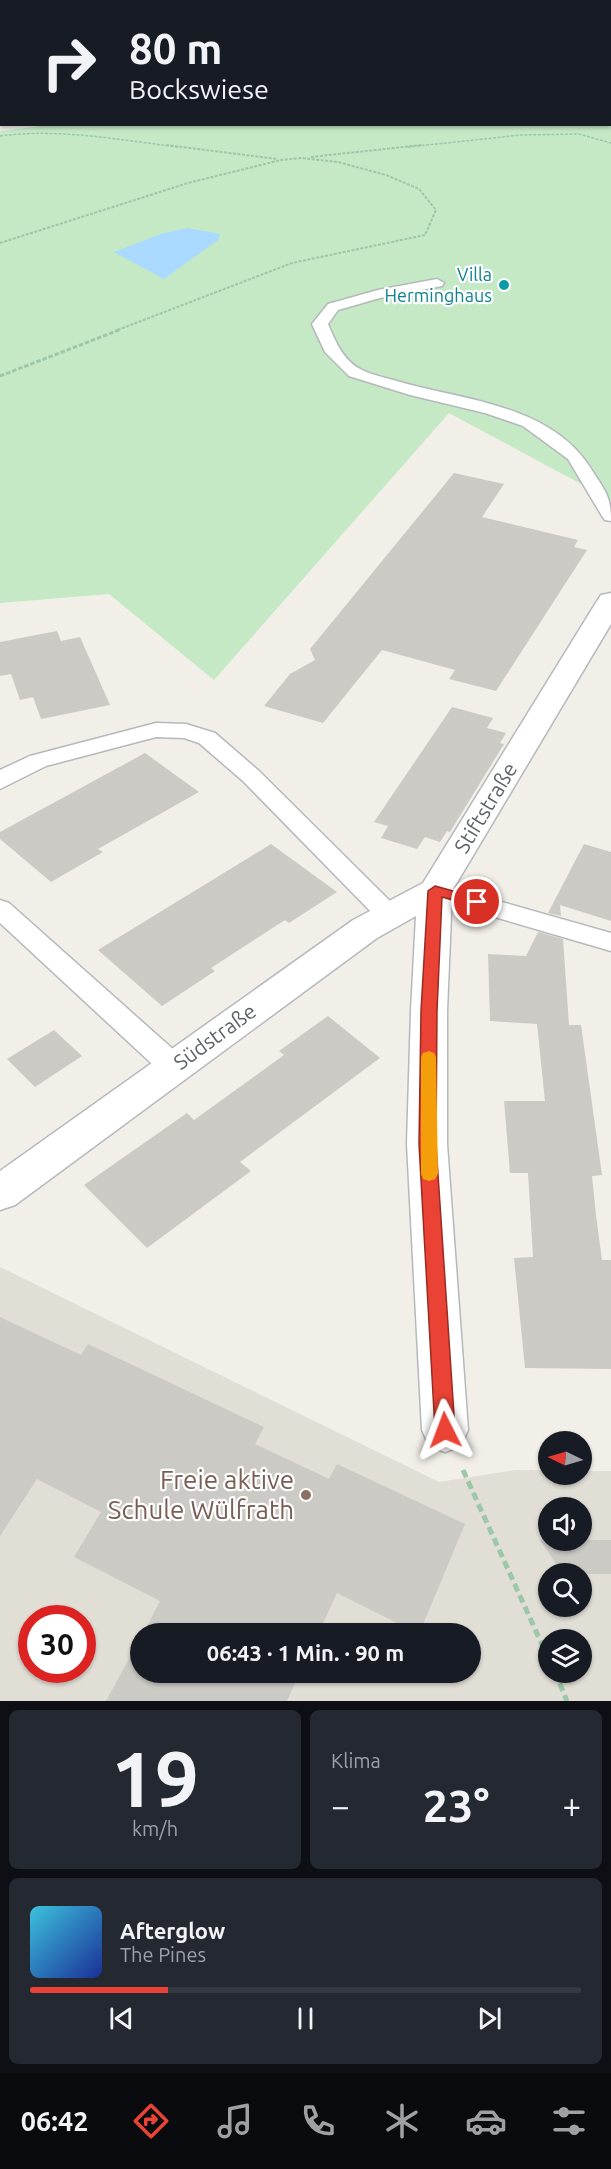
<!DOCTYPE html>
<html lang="de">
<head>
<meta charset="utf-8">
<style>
  :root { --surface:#171b24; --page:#242831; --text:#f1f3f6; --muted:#9ea1a6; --line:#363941; --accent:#ea4335 }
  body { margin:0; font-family:Ubuntu,sans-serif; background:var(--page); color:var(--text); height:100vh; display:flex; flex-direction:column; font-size:22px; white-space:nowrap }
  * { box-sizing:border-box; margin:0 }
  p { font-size:20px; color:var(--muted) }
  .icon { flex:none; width:33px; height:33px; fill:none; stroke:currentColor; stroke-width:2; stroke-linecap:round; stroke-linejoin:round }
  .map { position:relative; height:1701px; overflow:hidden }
  .panel { display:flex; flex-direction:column; gap:9px; padding:9px; background:#0d0f14; flex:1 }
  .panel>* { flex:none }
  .hud { position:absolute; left:0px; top:0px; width:612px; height:126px; box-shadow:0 2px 4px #0004; background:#171b24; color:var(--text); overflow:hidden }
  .needle { width:39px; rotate:275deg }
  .buttons { position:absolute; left:538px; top:1431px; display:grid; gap:12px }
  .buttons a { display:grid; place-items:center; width:54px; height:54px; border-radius:50%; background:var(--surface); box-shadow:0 2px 4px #0004; font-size:30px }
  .speed { position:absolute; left:18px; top:1605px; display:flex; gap:12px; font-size:30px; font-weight:700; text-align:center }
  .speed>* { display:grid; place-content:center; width:78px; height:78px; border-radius:50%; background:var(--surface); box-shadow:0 2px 4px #0004; line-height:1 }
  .speed .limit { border:9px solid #d22; background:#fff; color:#111 }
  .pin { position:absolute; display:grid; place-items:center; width:51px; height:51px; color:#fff; margin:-26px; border:3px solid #fff; border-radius:50%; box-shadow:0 2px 6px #0007 }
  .me { position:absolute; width:66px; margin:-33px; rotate:357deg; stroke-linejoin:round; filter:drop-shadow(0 0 4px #0008) }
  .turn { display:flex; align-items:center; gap:21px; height:126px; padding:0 30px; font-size:27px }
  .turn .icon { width:78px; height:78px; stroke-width:2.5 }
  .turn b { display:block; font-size:42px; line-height:51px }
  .big { font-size:45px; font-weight:700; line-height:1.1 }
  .panel .card { flex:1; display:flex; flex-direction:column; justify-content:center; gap:9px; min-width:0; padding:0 21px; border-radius:9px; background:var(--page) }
  .panel .dial { align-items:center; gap:0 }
  .dial b { font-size:78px; line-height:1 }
  .song { display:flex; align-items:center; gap:18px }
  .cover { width:72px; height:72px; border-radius:9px; background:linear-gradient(135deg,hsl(190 70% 55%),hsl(230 70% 35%)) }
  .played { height:6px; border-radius:3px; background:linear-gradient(90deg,var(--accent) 25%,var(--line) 25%) }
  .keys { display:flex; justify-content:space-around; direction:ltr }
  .heat { display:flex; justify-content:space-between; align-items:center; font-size:33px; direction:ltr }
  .panel .tiles { flex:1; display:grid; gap:9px; grid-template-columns:1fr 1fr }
  .card:last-child { grid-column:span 2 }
  .trip { position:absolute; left:130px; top:1623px; width:351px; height:60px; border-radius:30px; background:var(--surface); box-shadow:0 2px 4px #0004; font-weight:700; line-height:60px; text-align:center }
  .dock { display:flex; height:96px; justify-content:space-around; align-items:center; background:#090b0e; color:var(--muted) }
  .dock .icon { width:42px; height:42px }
  .dock .on { color:var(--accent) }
  .dock b { font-size:27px; color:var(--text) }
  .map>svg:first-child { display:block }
</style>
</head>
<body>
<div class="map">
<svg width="611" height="1701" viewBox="0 0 611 1701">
  <rect width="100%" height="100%" fill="#f1efe8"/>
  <path fill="#e1ded6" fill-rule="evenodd" d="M 0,1267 L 439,1482 L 515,1470 L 549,1470 L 549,1474 L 582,1474 L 582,1471 L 611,1471 L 611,1701 L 0,1701 ZM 549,1508 L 582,1508 L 582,1540 L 549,1540 ZM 549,1574 L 582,1574 L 582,1606 L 549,1606 ZM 32,1618 L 82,1618 L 82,1670 L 32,1670 ZM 141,1634 L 471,1634 L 471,1672 L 141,1672 ZM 549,1640 L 582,1640 L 582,1672 L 549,1672 Z"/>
  <path fill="#c5e8c5" d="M 611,83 L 611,500 L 449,413 L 214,680 L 109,594 L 0,603 L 0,131 L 56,124 L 610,124 Z"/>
  <path fill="#aadaff" d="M 187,228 L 220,234 L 218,240 L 164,279 L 114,252 L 161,234 Z"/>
  <path fill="#cccac5" d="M 454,473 L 504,484 L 482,517 L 578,540 L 574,547 L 587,550 L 496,691 L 449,679 L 455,670 L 382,650 L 323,723 L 264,706 L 290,674 L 315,660 L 310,649 Z
    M 57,631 L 61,641 L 80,637 L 110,705 L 41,719 L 33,697 L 20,700 L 11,674 L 0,676 L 0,642 Z
    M 452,707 L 493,718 L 487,728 L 506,733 L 500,743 L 504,744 L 450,832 L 447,831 L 440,842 L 425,837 L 417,849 L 381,838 L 388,826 L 374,822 Z
    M 145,753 L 199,792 L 98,849 L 103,852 L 51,882 L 0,839 L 0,832 Z
    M 271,844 L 337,892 L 289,923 L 285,920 L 211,968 L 215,971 L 162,1006 L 98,950 Z
    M 584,844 L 611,852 L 611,921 L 560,905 L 561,916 L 548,913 Z
    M 538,932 L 563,939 L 569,1025 L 581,1025 L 602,1175 L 592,1176 L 596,1215 L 602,1260 L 611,1260 L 611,1369 L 525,1368 L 514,1258 L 533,1257 L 528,1173 L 510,1173 L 504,1101 L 545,1101 L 537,1024 L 490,1021 L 488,954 L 526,956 Z
    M 328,1016 L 380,1058 L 240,1162 L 251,1171 L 147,1248 L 84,1185 L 187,1113 L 194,1120 L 284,1055 L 279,1051 Z
    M 54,1030 L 82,1056 L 35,1087 L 7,1059 Z
    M 0,1317 L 81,1355 L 88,1344 L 264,1427 L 255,1444 L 329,1479 L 337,1464 L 465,1524 L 419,1634 L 337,1593 L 318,1634 L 143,1634 L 160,1601 L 74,1557 L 101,1512 L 37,1479 L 0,1536 Z
    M 540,1540 L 611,1540 L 611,1574 L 563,1574 Z
    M 141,1637 L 141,1672 L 300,1672 L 287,1701 L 106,1701 Z"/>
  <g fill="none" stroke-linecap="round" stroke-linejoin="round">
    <defs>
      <path id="lane" d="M 437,279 L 444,283 L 442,286 L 380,298 L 338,310 L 328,324 C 335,341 344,362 362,370 C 372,375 383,377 393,380 C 463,401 552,403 593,472 C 606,492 611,497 611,521 L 605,520 L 602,516 L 568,459 L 523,426 L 485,413 L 410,395 L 349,376 L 325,352 L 312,324 L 328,304 L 378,290 Z
        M 156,723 L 186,724 L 215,733 L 259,771 L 399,910 L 403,916 L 399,922 L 390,925 L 381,922 L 243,781 L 199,743 L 184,738 L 156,737 L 46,766 L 0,789 L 0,770 L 30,756 Z
        M 435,883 L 611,933 L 611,951 L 426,897 L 423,891 L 426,885 Z
        M 0,900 L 9,903 L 184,1059 L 188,1067 L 184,1075 L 174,1078 L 164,1075 L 0,923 Z"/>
      <path id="street" d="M 306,0 L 320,0 L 320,2 L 307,2 Z
        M 0,75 L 2,75 L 2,83 L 0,83 Z
        M 611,593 L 611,624 L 452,891 L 447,1011 L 447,1144 L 468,1430 L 461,1446 L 445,1452 L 429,1446 L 422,1430 L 407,1144 L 411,1011 L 416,916 L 377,938 L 15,1205 L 0,1210 L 0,1171 L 353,920 L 423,883 L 597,601 L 601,595 Z"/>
    </defs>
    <use href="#lane" stroke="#b5b8bc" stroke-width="3"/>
    <use href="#street" stroke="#b5b8bc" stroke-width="3"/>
    <path stroke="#9cc7a9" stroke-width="1.5" stroke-dasharray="3 1.5" stroke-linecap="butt" d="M 218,2 L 234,0
      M 0,136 C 59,128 120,140 178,147
      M 408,147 L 521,135 L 579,134 L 611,143"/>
    <path stroke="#9cc7a9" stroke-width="2" stroke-dasharray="3 1.5" stroke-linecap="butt" d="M 166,145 L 277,159
      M 311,157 L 422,145
      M 0,243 L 188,183 L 281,160 L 301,158 L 338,162 L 386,175 L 419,189 L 436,210 L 425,235 L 292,263 L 115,331"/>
    <path stroke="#9cc7a9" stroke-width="3" stroke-dasharray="4.5 2" stroke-linecap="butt" d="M 0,376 L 119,330"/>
    <path stroke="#9cc7a9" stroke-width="5" stroke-dasharray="8 4.5" stroke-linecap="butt" d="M 463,1470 L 549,1660
      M 555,1672 L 567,1701"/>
    <use href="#lane" fill="#fff" fill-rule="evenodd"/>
    <use href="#street" fill="#fff" fill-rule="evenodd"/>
  </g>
  <path fill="#ea4335" stroke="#982c22" stroke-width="1.5" d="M 435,886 L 482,899 L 485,902 L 477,907 L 442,897 L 437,1011 L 436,1144 L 455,1430 L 452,1437 L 445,1440 L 438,1437 L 435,1430 L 419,1144 L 421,1011 L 428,891 Z"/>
  <path fill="#f59e0b" d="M 429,1051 L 434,1053 L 436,1057 L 438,1174 L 435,1179 L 429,1181 L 423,1179 L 421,1174 L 421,1057 L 423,1053 Z"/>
  <circle fill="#0f9aa8" stroke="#fff" stroke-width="2" cx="504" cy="285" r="6"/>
  <circle fill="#8d6e63" stroke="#fff" stroke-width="2" cx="306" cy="1495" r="6"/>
  <g text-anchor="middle" stroke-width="4.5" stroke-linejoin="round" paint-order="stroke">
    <g font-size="18" fill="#0d838f" stroke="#fff" text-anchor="end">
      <text x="492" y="281">Villa<tspan x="492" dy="21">Herminghaus</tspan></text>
    </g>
    <g font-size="21" fill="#5f6368" stroke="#fff">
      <text transform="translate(486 808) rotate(-59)" y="7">Stiftstraße</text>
      <text transform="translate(215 1037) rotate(-36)" y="7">Südstraße</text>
    </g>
    <g font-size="26" fill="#785e54" stroke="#fff" text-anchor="end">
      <text x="294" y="1489">Freie aktive<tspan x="294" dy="30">Schule Wülfrath</tspan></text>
    </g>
  </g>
</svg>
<div class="buttons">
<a><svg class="needle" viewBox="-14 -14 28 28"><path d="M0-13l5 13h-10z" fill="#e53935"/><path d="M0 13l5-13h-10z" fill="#9ea1a6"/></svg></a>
<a><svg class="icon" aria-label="sound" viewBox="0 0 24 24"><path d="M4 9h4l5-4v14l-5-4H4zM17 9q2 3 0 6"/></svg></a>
<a><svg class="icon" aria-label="search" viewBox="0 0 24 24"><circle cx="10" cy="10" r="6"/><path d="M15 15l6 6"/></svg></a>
<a><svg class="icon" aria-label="layers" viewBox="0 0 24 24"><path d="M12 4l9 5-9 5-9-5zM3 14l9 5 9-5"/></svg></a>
</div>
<div class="speed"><div class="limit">30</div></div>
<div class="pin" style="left:477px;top:902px;background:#d93025"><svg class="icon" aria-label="arrive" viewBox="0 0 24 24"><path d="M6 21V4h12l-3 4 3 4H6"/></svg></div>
<svg class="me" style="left:445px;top:1430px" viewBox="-20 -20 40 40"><path d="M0-17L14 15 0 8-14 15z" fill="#ea4335" stroke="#fff" stroke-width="4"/></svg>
<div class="trip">06:43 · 1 Min. · 90 m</div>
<div class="hud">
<div class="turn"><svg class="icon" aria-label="right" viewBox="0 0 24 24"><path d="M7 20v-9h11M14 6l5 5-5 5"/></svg><div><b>80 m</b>Bockswiese</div></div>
</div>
</div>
<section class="panel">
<div class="tiles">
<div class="card dial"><b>19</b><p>km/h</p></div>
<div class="card"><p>Klima</p>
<div class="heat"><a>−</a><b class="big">23°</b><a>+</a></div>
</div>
<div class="card">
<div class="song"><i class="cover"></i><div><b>Afterglow</b><p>The Pines</p></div></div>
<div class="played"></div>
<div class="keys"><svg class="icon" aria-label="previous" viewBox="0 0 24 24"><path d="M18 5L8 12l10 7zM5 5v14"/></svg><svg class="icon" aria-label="pause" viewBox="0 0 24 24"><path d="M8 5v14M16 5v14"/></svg><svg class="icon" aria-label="next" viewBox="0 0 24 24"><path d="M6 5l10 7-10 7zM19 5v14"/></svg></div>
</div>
</div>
</section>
<nav class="dock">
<b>06:42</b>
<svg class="icon on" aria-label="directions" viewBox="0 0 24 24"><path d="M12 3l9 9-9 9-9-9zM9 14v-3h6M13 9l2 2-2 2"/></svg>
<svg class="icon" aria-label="music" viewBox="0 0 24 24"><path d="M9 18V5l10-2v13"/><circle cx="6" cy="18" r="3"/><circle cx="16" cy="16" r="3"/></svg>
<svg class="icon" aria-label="phone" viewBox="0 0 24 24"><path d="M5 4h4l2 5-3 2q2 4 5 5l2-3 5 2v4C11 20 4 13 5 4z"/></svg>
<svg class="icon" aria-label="climate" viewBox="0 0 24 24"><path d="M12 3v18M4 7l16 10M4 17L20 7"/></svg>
<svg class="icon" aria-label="car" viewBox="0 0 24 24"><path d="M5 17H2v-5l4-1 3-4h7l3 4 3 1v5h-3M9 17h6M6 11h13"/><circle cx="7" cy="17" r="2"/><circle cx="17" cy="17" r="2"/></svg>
<svg class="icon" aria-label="filters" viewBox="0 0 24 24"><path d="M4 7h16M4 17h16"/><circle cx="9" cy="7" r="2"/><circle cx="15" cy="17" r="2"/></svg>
</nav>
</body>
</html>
